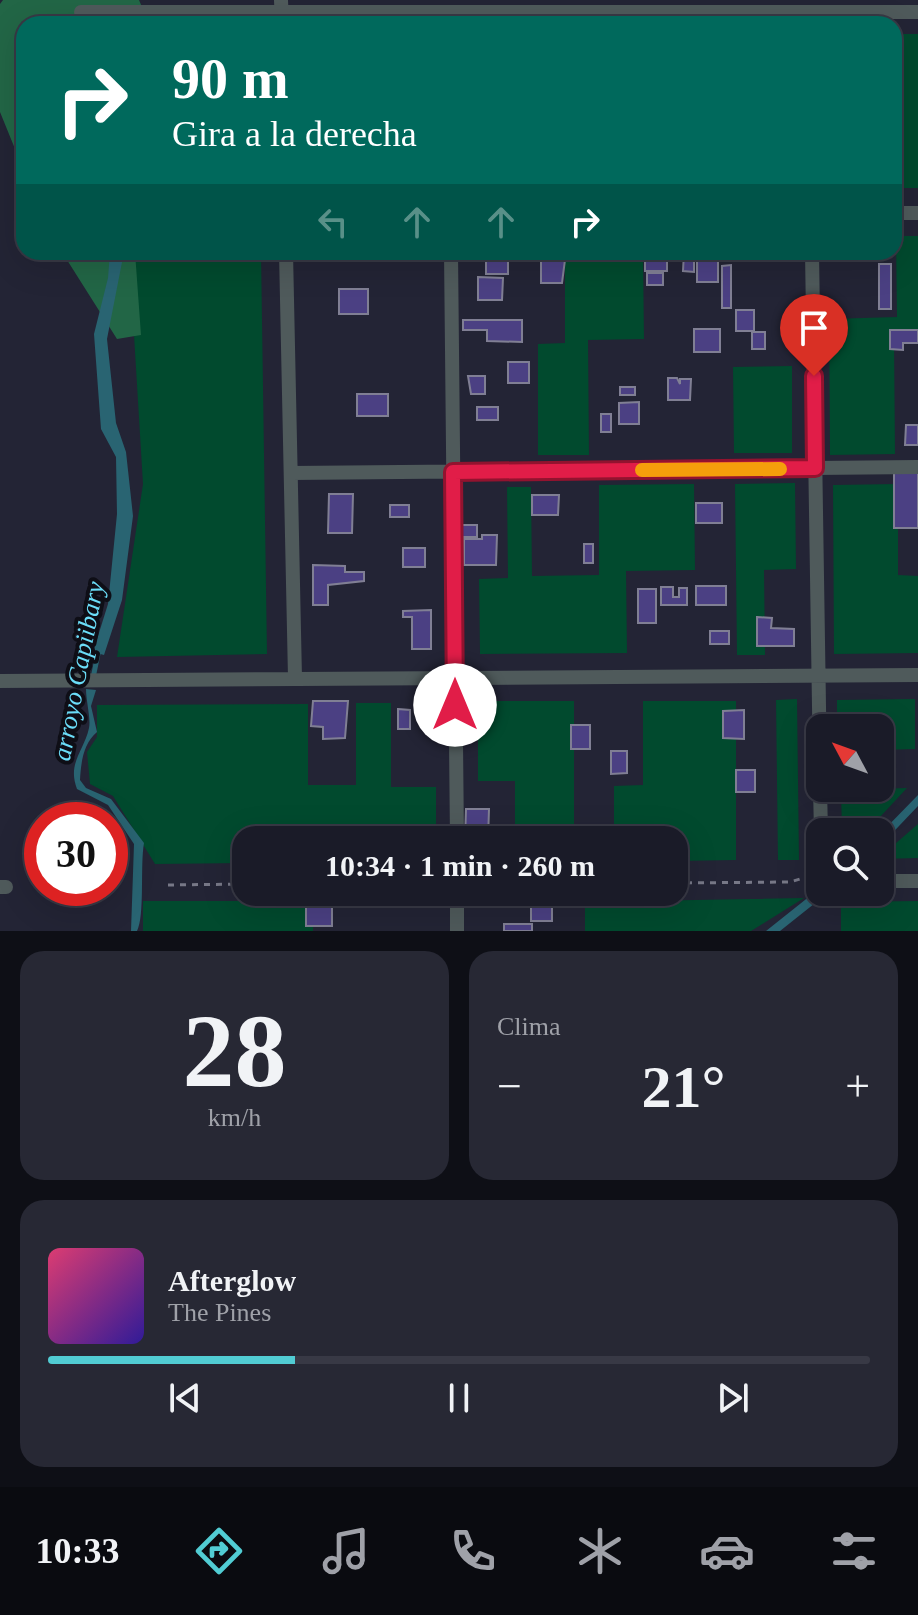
<!DOCTYPE html>
<html lang="es">
<head>
<meta charset="utf-8">
<style>
  :root { --surface:#1a1b28; --page:#272834; --text:#f1f3f6; --muted:#9fa1a8; --line:#383945; --accent:#51ccd3 }
  body { margin:0; font-family:Georgia,serif; background:var(--page); color:var(--text); height:100vh; display:flex; flex-direction:column; font-size:30px; white-space:nowrap }
  * { box-sizing:border-box; margin:0 }
  p { font-size:26px; color:var(--muted) }
  .icon { flex:none; width:44px; height:44px; fill:none; stroke:currentColor; stroke-width:2; stroke-linecap:round; stroke-linejoin:round }
  .map { position:relative; height:931px; overflow:hidden }
  .side { display:flex; flex-direction:column; gap:20px; padding:20px; background:#0e0f16; flex:1 }
  .side>* { flex:none }
  .guide { position:absolute; left:16px; top:16px; width:886px; height:244px; border-radius:24px; box-shadow:0 8px 32px #0002,0 0 0 2px var(--line); background:#00695c; color:#fff; overflow:hidden }
  .needle { width:52px; rotate:311deg }
  .fabs { position:absolute; left:806px; top:714px; display:grid; gap:16px }
  .fabs a { display:grid; place-items:center; width:88px; height:88px; border-radius:16px; background:var(--surface); box-shadow:0 8px 32px #0002,0 0 0 2px var(--line); font-size:40px }
  .speed { position:absolute; left:24px; top:802px; display:flex; gap:16px; font-size:40px; font-weight:700; text-align:center }
  .speed>* { display:grid; place-content:center; width:104px; height:104px; border-radius:50%; background:var(--surface); box-shadow:0 8px 32px #0002,0 0 0 2px var(--line); line-height:1 }
  .speed .limit { border:12px solid #d22; background:#fff; color:#111 }
  .pin { position:absolute; display:grid; place-items:center; width:68px; height:68px; color:#fff; margin:-82px -34px; border-radius:50% 50% 50% 0; rotate:-45deg; box-shadow:0 0 8px #0007 }
  .pin .icon { rotate:45deg }
  .me { position:absolute; width:88px; margin:-44px; rotate:0deg; stroke-linejoin:round; filter:drop-shadow(0 0 6px #0008) }
  .turn { display:flex; align-items:center; gap:28px; height:168px; padding:0 24px; font-size:36px }
  .turn .icon { width:104px; height:104px; stroke-width:2.5 }
  .turn b { display:block; font-size:56px; line-height:68px }
  .lanes { display:flex; align-items:center; height:76px; padding:0 24px; background:#0003; justify-content:center; gap:40px; direction:ltr }
  .lanes .off { opacity:.35 }
  .big { font-size:60px; font-weight:700; line-height:1.1 }
  .side .card { flex:1; display:flex; flex-direction:column; justify-content:center; gap:12px; min-width:0; padding:0 28px; border-radius:24px; background:var(--page) }
  .side .dial { align-items:center; gap:0 }
  .dial b { font-size:104px; line-height:1 }
  .song { display:flex; align-items:center; gap:24px }
  .cover { width:96px; height:96px; border-radius:12px; background:linear-gradient(135deg,hsl(340 70% 55%),hsl(250 70% 35%)) }
  .played { height:8px; border-radius:4px; background:linear-gradient(90deg,var(--accent) 30%,var(--line) 30%) }
  .keys { display:flex; justify-content:space-around; direction:ltr }
  .heat { display:flex; justify-content:space-between; align-items:center; font-size:44px; direction:ltr }
  .side .tiles { flex:1; display:grid; gap:20px; grid-template-columns:1fr 1fr }
  .card:last-child { grid-column:span 2 }
  .trip { position:absolute; left:232px; top:826px; width:456px; height:80px; border-radius:24px; background:var(--surface); box-shadow:0 8px 32px #0002,0 0 0 2px var(--line); font-weight:700; line-height:80px; text-align:center }
  .menu { display:flex; height:128px; justify-content:space-around; align-items:center; background:#0a0b10; color:var(--muted) }
  .menu .icon { width:56px; height:56px }
  .menu .active { color:var(--accent) }
  .menu b { font-size:36px; color:var(--text) }
  .map>svg:first-child { display:block }
</style>
</head>
<body>
<div class="map">
<svg width="918" height="931" viewBox="0 0 918 931">
  <rect width="100%" height="100%" fill="#232435"/>
  <path fill="#014a2e" d="M 894,34 L 918,34 L 918,188 L 895,188 Z
    M 896,236 L 918,236 L 918,338 L 894,339 L 895,454 L 830,455 L 829,319 L 897,317 Z
    M 129,252 L 261,252 L 267,654 L 117,657 L 143,484 Z
    M 565,252 L 643,252 L 644,339 L 588,340 L 589,455 L 538,455 L 538,344 L 565,343 Z
    M 792,366 L 792,453 L 734,453 L 733,367 Z
    M 795,483 L 796,569 L 764,570 L 765,655 L 737,655 L 735,484 Z
    M 694,484 L 695,570 L 626,571 L 627,653 L 480,654 L 479,579 L 508,578 L 507,487 L 531,487 L 532,576 L 599,575 L 599,485 Z
    M 898,484 L 898,575 L 918,576 L 918,653 L 834,654 L 833,485 Z
    M 797,699 L 799,860 L 778,860 L 776,700 Z
    M 915,699 L 915,749 L 880,750 L 880,728 L 837,728 L 837,700 Z
    M 478,701 L 574,701 L 574,840 L 515,840 L 515,781 L 478,781 Z
    M 643,701 L 736,701 L 736,860 L 674,861 L 674,840 L 614,840 L 614,786 L 643,785 Z
    M 356,703 L 391,703 L 391,787 L 436,787 L 436,840 L 246,840 L 246,863 L 155,864 L 113,796 L 90,784 L 87,752 L 97,737 L 97,705 L 308,704 L 308,785 L 356,785 Z
    M 907,788 L 866,832 L 842,832 L 841,790 Z
    M 918,824 L 918,858 L 880,859 L 880,857 Z
    M 804,898 L 751,931 L 585,931 L 585,902 Z
    M 143,901 L 313,901 L 313,931 L 143,931 Z
    M 918,901 L 918,931 L 841,931 L 841,902 Z"/>
  <path fill="#226646" d="M 3,0 L 139,0 L 147,19 L 141,24 L 24,24 L 24,171 L 0,112 L 0,4 Z
    M 62,252 L 135,252 L 141,335 L 117,339 Z"/>
  <path fill="#296472" d="M 110,252 L 124,252 L 107,339 L 116,423 L 126,452 L 133,516 L 122,600 L 104,655 L 93,652 L 108,604 L 117,514 L 116,457 L 101,429 L 94,334 L 108,278 Z
    M 86,689 L 96,690 L 91,706 L 97,732 C 83,744 81,763 80,780 L 86,788 L 111,799 L 144,843 C 140,865 145,916 137,931 L 131,931 L 134,844 L 108,805 L 77,789 C 67,763 84,751 89,728 C 91,719 86,701 86,689 Z
    M 918,795 L 918,806 L 880,846 L 880,834 Z
    M 820,888 L 820,892 L 829,892 L 780,931 L 766,931 Z"/>
  <g fill="none" stroke-linecap="round" stroke-linejoin="round">
    <path stroke="#296472" stroke-width="5" d="M 93,678 L 99,649"/>
  </g>
  <path fill="#4b4083" stroke="#807f94" stroke-width="2" d="M 486,252 L 508,252 L 508,274 L 486,274 Z
    M 541,252 L 566,252 L 562,283 L 541,283 Z
    M 645,252 L 667,252 L 667,271 L 645,271 Z
    M 684,252 L 694,252 L 694,272 L 683,271 Z
    M 697,252 L 718,252 L 718,282 L 697,282 Z
    M 844,252 L 880,252 L 880,259 L 844,258 Z
    M 879,264 L 891,264 L 891,309 L 879,309 Z
    M 731,265 L 731,308 L 722,308 L 722,266 Z
    M 647,273 L 663,273 L 663,285 L 647,285 Z
    M 478,277 L 503,278 L 502,300 L 478,300 Z
    M 339,289 L 368,289 L 368,314 L 339,314 Z
    M 736,310 L 754,310 L 754,331 L 736,331 Z
    M 463,320 L 522,320 L 522,342 L 487,341 L 487,330 L 463,330 Z
    M 694,329 L 720,329 L 720,352 L 694,352 Z
    M 890,330 L 918,330 L 918,343 L 903,343 L 903,350 L 890,349 Z
    M 752,332 L 765,332 L 765,349 L 752,349 Z
    M 508,362 L 529,362 L 529,383 L 508,383 Z
    M 468,376 L 485,376 L 485,394 L 471,394 Z
    M 668,378 L 677,378 L 680,384 L 680,379 L 691,379 L 690,400 L 668,400 Z
    M 620,387 L 635,387 L 635,395 L 620,395 Z
    M 357,394 L 388,394 L 388,416 L 357,416 Z
    M 639,402 L 639,424 L 619,424 L 619,403 Z
    M 477,407 L 498,407 L 498,420 L 477,420 Z
    M 601,414 L 611,414 L 611,432 L 601,432 Z
    M 906,425 L 918,425 L 918,445 L 905,445 Z
    M 894,473 L 918,473 L 918,528 L 894,528 Z
    M 329,494 L 353,494 L 352,533 L 328,533 Z
    M 532,495 L 559,495 L 558,515 L 532,515 Z
    M 696,503 L 722,503 L 722,523 L 696,523 Z
    M 390,505 L 409,505 L 409,517 L 390,517 Z
    M 458,525 L 477,525 L 477,537 L 458,537 Z
    M 482,535 L 497,535 L 496,565 L 464,565 L 464,539 L 482,539 Z
    M 584,544 L 593,544 L 593,563 L 584,563 Z
    M 403,548 L 425,548 L 425,567 L 403,567 Z
    M 313,565 L 345,566 L 345,572 L 364,572 L 364,581 L 328,585 L 328,605 L 313,605 Z
    M 696,586 L 726,586 L 726,605 L 696,605 Z
    M 661,587 L 673,587 L 673,597 L 679,597 L 679,588 L 687,588 L 687,605 L 661,605 Z
    M 638,589 L 656,589 L 656,623 L 638,623 Z
    M 431,610 L 431,649 L 412,649 L 412,617 L 403,617 L 403,611 Z
    M 757,617 L 772,618 L 771,628 L 794,629 L 794,646 L 757,646 Z
    M 710,631 L 729,631 L 729,644 L 710,644 Z
    M 313,701 L 348,701 L 345,738 L 323,739 L 323,727 L 311,726 Z
    M 398,709 L 410,710 L 410,729 L 398,729 Z
    M 744,710 L 744,739 L 723,738 L 723,711 Z
    M 571,725 L 590,725 L 590,749 L 571,749 Z
    M 611,751 L 627,751 L 627,773 L 611,774 Z
    M 736,770 L 755,770 L 755,792 L 736,792 Z
    M 466,809 L 489,809 L 488,840 L 465,840 Z
    M 561,832 L 579,832 L 579,840 L 561,840 Z
    M 306,898 L 332,898 L 332,926 L 306,926 Z
    M 531,901 L 552,901 L 552,921 L 531,921 Z
    M 504,924 L 532,924 L 532,931 L 504,931 Z"/>
  <g fill="none" stroke-linecap="round" stroke-linejoin="round">
    <path stroke="#777887" stroke-width="3" stroke-dasharray="6 6" stroke-linecap="butt" d="M 674,883 L 790,882 L 807,877 L 820,855
      M 168,885 L 246,884"/>
    <path stroke="#4f5a5b" stroke-width="14" d="M 281,0 L 282,24
      M 81,12 L 918,12
      M 894,213 L 918,213
      M 286,252 L 295,678
      M 451,252 L 457,840
      M 812,252 L 820,771
      M 291,473 L 918,467
      M 0,681 L 918,675
      M 820,788 L 821,832
      M 882,881 L 918,881
      M 0,887 L 6,887
      M 457,892 L 457,931"/>
  </g>
  <g fill="none" stroke-linecap="round" stroke-linejoin="round">
    <defs>
      <path id="route" d="M 455,705 L 453,472 L 815,468 L 814,376"/>
    </defs>
    <use href="#route" stroke="#92132f" stroke-width="20"/>
    <use href="#route" stroke="#e11d48" stroke-width="14"/>
    <path stroke="#f59e0b" stroke-width="14" d="M 642,470 L 780,469"/>
  </g>
  <g text-anchor="middle" stroke-width="8" stroke-linejoin="round" paint-order="stroke">
    <g font-size="26" font-style="italic" fill="#6bddf8" stroke="#0e0e16">
      <text transform="translate(78 671) rotate(-79)" y="9">arroyo Capiibary</text>
    </g>
  </g>
</svg>
<div class="fabs">
<a><svg class="needle" viewBox="-14 -14 28 28"><path d="M0-13l5 13h-10z" fill="#e53935"/><path d="M0 13l5-13h-10z" fill="#9fa1a8"/></svg></a>
<a><svg class="icon" aria-label="search" viewBox="0 0 24 24"><circle cx="10" cy="10" r="6"/><path d="M15 15l6 6"/></svg></a>
</div>
<div class="speed"><div class="limit">30</div></div>
<div class="pin" style="left:814px;top:376px;background:#d93025"><svg class="icon" aria-label="arrive" viewBox="0 0 24 24"><path d="M6 21V4h12l-3 4 3 4H6"/></svg></div>
<svg class="me" style="left:455px;top:705px" viewBox="-20 -20 40 40"><circle r="19" fill="#fff"/><path d="M0-13L10 11 0 6-10 11z" fill="#e11d48"/></svg>
<div class="trip">10:34 · 1 min · 260 m</div>
<div class="guide">
<div class="turn"><svg class="icon" aria-label="right" viewBox="0 0 24 24"><path d="M7 20v-9h11M14 6l5 5-5 5"/></svg><div><b>90 m</b>Gira a la derecha</div></div>
<div class="lanes"><svg class="icon off" aria-label="left" viewBox="0 0 24 24"><path d="M17 20v-9H6M10 6l-5 5 5 5"/></svg><svg class="icon off" aria-label="ahead" viewBox="0 0 24 24"><path d="M12 20V5M6 11l6-6 6 6"/></svg><svg class="icon off" aria-label="ahead" viewBox="0 0 24 24"><path d="M12 20V5M6 11l6-6 6 6"/></svg><svg class="icon" aria-label="right" viewBox="0 0 24 24"><path d="M7 20v-9h11M14 6l5 5-5 5"/></svg></div>
</div>
</div>
<section class="side">
<div class="tiles">
<div class="card dial"><b>28</b><p>km/h</p></div>
<div class="card"><p>Clima</p>
<div class="heat"><a>−</a><b class="big">21°</b><a>+</a></div>
</div>
<div class="card">
<div class="song"><i class="cover"></i><div><b>Afterglow</b><p>The Pines</p></div></div>
<div class="played"></div>
<div class="keys"><svg class="icon" aria-label="previous" viewBox="0 0 24 24"><path d="M18 5L8 12l10 7zM5 5v14"/></svg><svg class="icon" aria-label="pause" viewBox="0 0 24 24"><path d="M8 5v14M16 5v14"/></svg><svg class="icon" aria-label="next" viewBox="0 0 24 24"><path d="M6 5l10 7-10 7zM19 5v14"/></svg></div>
</div>
</div>
</section>
<nav class="menu">
<b>10:33</b>
<svg class="icon active" aria-label="directions" viewBox="0 0 24 24"><path d="M12 3l9 9-9 9-9-9zM9 14v-3h6M13 9l2 2-2 2"/></svg>
<svg class="icon" aria-label="music" viewBox="0 0 24 24"><path d="M9 18V5l10-2v13"/><circle cx="6" cy="18" r="3"/><circle cx="16" cy="16" r="3"/></svg>
<svg class="icon" aria-label="phone" viewBox="0 0 24 24"><path d="M5 4h4l2 5-3 2q2 4 5 5l2-3 5 2v4C11 20 4 13 5 4z"/></svg>
<svg class="icon" aria-label="climate" viewBox="0 0 24 24"><path d="M12 3v18M4 7l16 10M4 17L20 7"/></svg>
<svg class="icon" aria-label="car" viewBox="0 0 24 24"><path d="M5 17H2v-5l4-1 3-4h7l3 4 3 1v5h-3M9 17h6M6 11h13"/><circle cx="7" cy="17" r="2"/><circle cx="17" cy="17" r="2"/></svg>
<svg class="icon" aria-label="filters" viewBox="0 0 24 24"><path d="M4 7h16M4 17h16"/><circle cx="9" cy="7" r="2"/><circle cx="15" cy="17" r="2"/></svg>
</nav>
</body>
</html>
